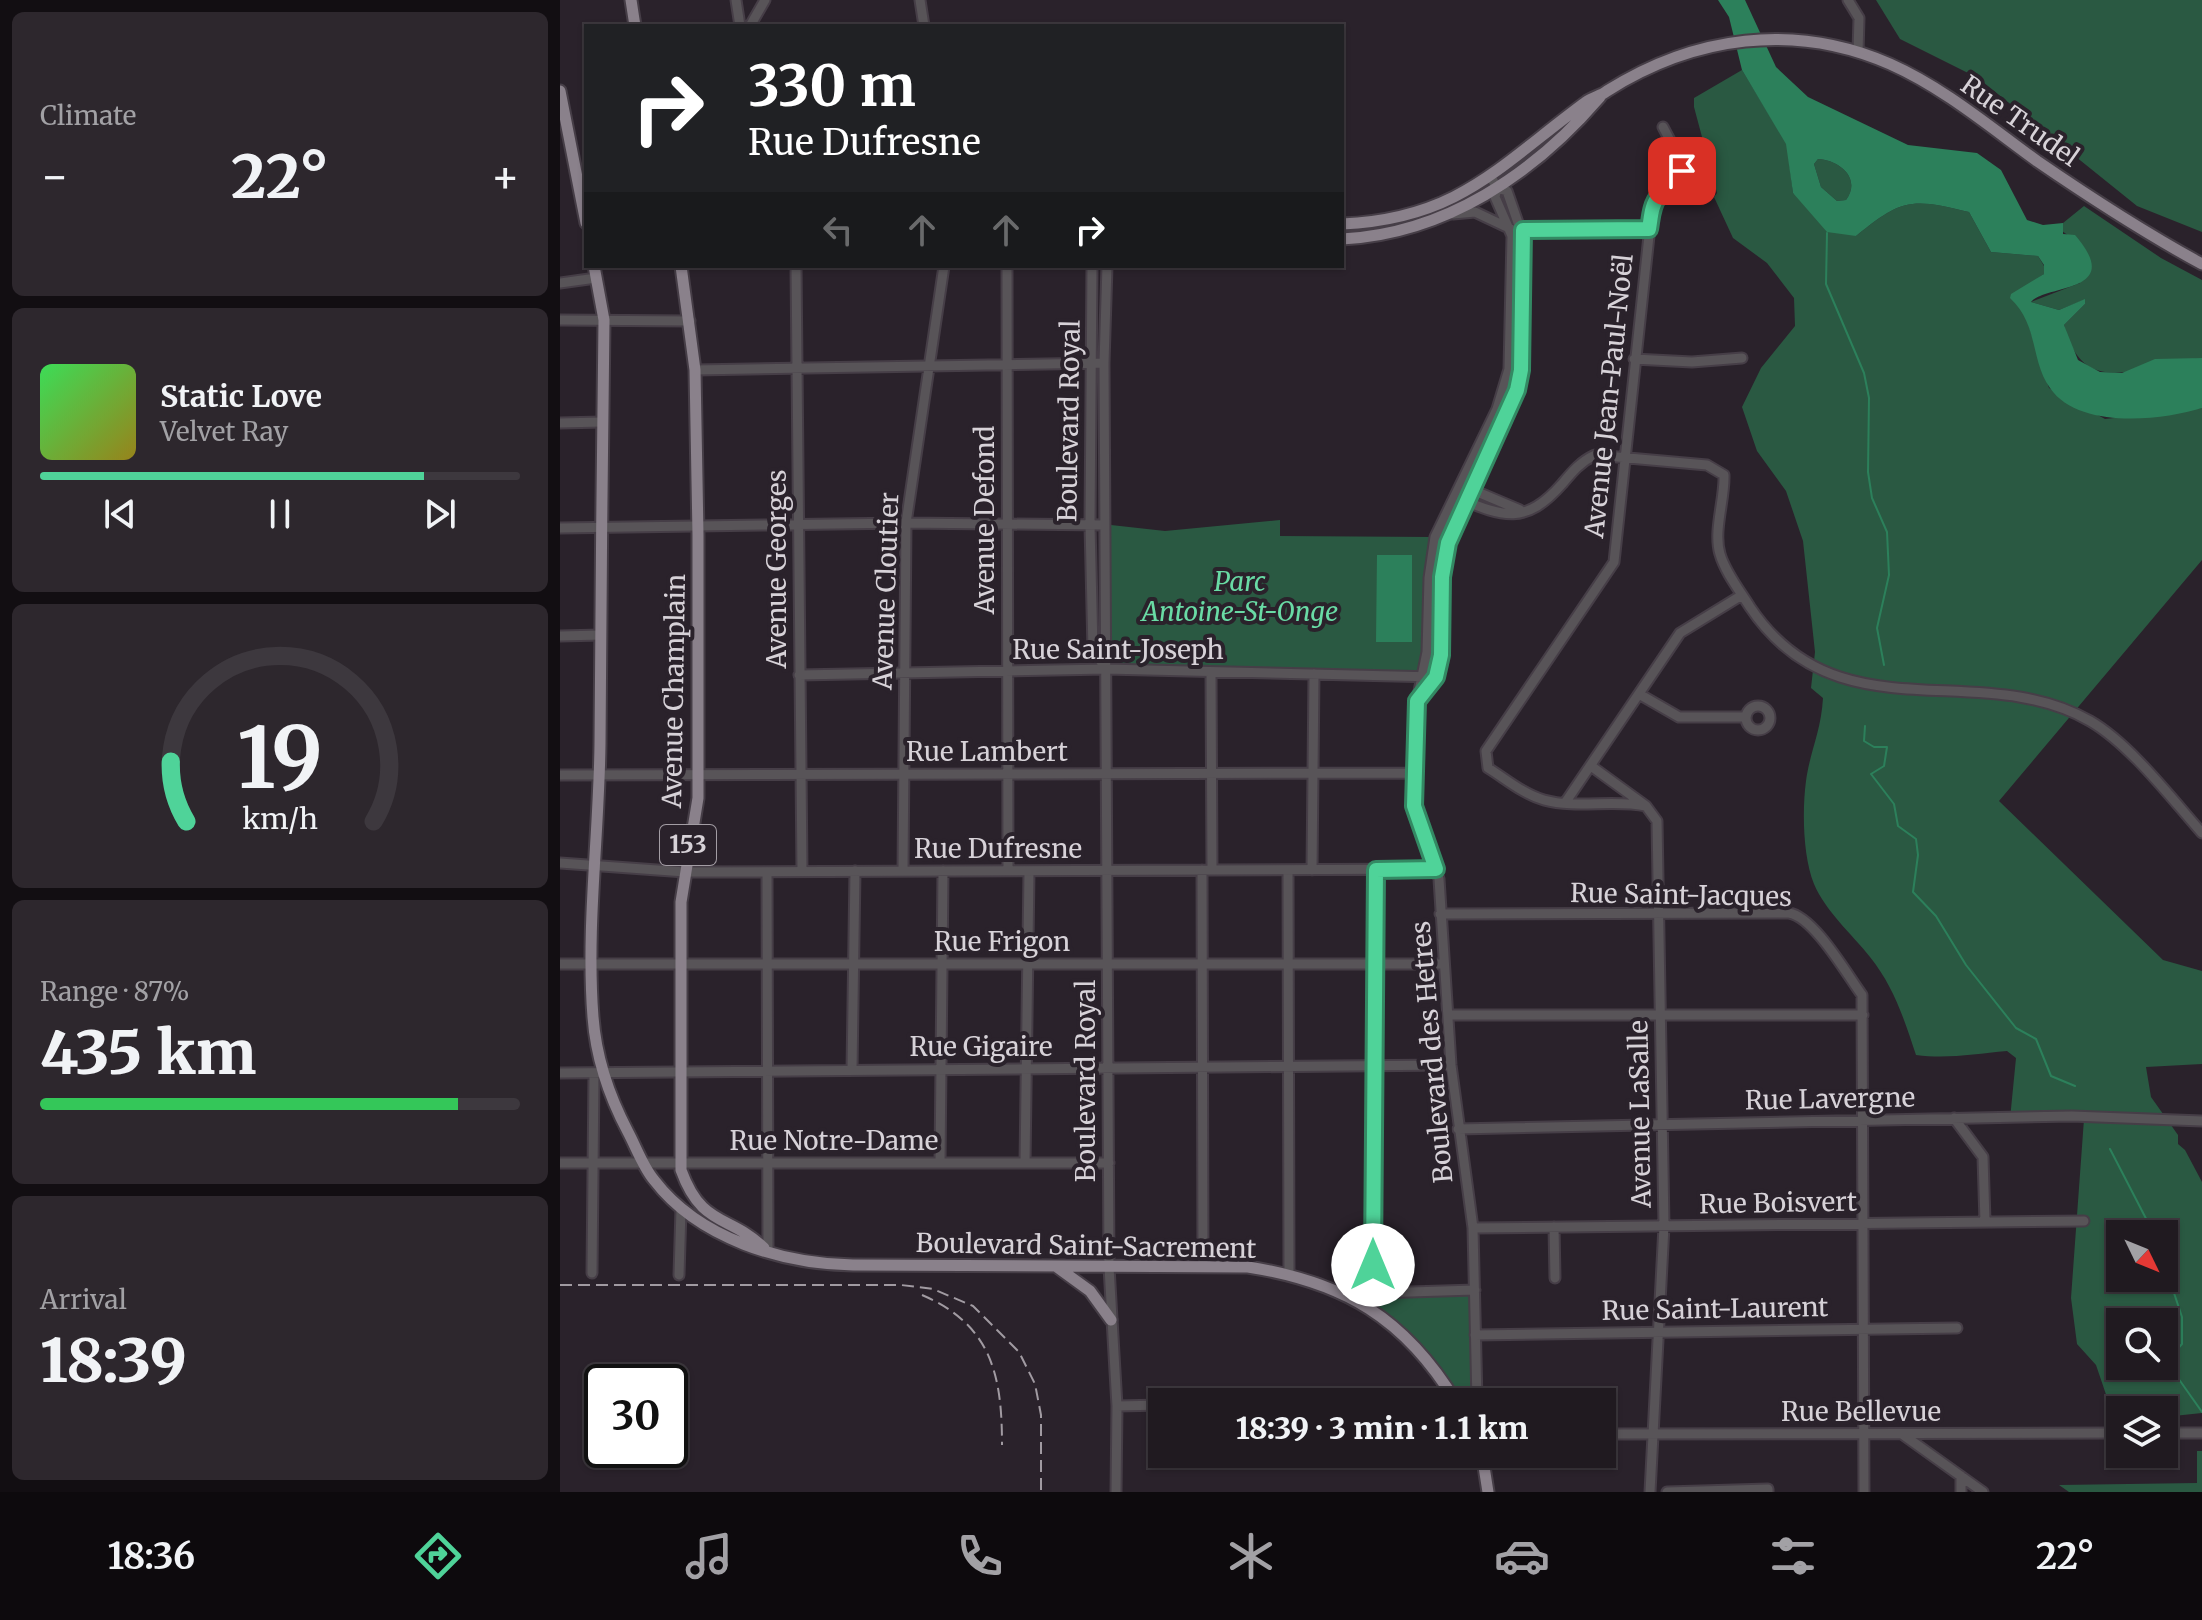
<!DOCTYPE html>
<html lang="en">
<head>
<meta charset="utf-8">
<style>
  :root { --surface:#201a20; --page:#2d272d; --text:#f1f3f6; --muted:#a2a1a5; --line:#3d383e; --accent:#4fd399 }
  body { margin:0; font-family:Merriweather,serif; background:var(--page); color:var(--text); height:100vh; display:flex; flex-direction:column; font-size:30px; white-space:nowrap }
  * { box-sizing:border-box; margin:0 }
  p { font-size:26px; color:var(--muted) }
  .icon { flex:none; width:44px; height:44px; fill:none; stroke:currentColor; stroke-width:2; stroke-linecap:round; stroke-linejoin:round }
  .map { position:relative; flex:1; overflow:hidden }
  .sheet { display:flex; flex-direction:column; gap:12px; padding:12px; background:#120e12; width:560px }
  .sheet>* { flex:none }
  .banner { position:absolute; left:24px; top:24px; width:760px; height:244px; border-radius:0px; box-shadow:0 2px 6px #0004,0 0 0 2px var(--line); background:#202124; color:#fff; overflow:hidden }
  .needle { width:52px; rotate:133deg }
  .buttons { position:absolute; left:1546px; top:1220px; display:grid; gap:16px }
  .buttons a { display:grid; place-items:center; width:72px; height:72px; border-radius:0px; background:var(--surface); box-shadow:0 2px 6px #0004,0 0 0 2px var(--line); font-size:40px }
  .speed { position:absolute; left:24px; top:1364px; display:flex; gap:16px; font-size:40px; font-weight:700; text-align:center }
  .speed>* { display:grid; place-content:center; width:104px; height:104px; border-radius:50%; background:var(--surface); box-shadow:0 2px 6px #0004,0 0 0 2px var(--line); line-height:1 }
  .speed .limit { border:4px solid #111; border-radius:12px; background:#fff; color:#111 }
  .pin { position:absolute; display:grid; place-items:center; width:68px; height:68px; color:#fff; margin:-34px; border-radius:16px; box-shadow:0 4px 12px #0006 }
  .me { position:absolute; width:88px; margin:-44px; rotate:0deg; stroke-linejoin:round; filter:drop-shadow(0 0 6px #0008) }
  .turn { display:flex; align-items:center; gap:28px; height:168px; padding:0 32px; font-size:36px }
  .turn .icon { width:104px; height:104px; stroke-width:2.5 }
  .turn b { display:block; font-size:56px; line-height:68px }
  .lanes { display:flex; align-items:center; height:76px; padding:0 32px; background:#0003; justify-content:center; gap:40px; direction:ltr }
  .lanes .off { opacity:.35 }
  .big { font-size:60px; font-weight:800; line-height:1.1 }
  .sheet .card { flex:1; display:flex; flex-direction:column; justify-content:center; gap:12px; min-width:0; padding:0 28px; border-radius:12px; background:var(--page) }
  .sheet .dial { align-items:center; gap:0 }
  .dial svg { height:208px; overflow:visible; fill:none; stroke:var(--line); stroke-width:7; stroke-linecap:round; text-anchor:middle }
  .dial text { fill:var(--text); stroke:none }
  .song { display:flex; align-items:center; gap:24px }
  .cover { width:96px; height:96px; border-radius:12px; background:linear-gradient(135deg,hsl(130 70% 55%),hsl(50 70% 35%)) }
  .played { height:8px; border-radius:4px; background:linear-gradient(90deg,var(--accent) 80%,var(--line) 80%) }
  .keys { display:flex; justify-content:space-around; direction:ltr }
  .heat { display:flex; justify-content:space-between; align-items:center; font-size:44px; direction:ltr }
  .charge { height:12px; border-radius:6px; background:linear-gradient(90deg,#34c759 87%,var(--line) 0) }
  .trip { position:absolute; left:588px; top:1388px; width:468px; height:80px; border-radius:0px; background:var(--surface); box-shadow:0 2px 6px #0004,0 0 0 2px var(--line); font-weight:800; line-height:80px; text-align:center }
  .menu { display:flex; height:128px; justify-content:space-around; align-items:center; background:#0d0a0d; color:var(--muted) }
  .menu .icon { width:56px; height:56px }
  .menu .active { color:var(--accent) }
  .menu b { font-size:36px; color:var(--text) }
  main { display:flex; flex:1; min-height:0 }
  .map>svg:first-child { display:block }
</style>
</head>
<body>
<main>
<section class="sheet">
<div class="card"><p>Climate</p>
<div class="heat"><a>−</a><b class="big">22°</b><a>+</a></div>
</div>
<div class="card">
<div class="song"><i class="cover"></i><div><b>Static Love</b><p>Velvet Ray</p></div></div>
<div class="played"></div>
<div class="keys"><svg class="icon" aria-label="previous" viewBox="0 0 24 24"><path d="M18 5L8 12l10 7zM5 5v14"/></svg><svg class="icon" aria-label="pause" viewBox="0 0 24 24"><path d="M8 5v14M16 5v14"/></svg><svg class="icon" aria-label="next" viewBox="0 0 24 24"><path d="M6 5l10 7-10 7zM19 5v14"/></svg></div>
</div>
<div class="card dial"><svg viewBox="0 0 100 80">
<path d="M14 69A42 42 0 1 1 86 69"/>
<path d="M14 69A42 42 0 0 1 8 46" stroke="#4fd399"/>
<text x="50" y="56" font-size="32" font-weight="700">19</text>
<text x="50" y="72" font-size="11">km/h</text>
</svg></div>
<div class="card"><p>Range · 87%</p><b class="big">435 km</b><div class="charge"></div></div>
<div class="card"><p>Arrival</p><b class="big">18:39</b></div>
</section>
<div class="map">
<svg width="1642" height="1492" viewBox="0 0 1642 1492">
  <rect width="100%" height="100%" fill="#2a222b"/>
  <path fill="#2a5942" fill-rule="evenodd" d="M 1316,0 L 1642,0 L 1642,232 L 1577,206 L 1418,78 L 1340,39 Z
    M 1182,70 L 1227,144 L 1233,193 L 1296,236 C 1342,198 1352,198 1409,212 L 1431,252 L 1478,256 L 1484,266 L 1484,274 L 1451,298 L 1464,311 L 1489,388 L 1545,419 L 1642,408 L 1642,560 L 1439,801 L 1603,960 L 1642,971 L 1642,1064 L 1586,1067 L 1591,1097 L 1618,1135 L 1618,1144 L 1625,1150 L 1642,1182 L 1642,1413 L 1604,1417 L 1604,1410 L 1560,1410 L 1560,1421 L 1555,1421 L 1536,1365 L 1517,1344 L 1511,1298 L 1524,1119 L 1450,1119 L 1456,1058 L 1447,1051 C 1415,1054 1387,1059 1356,1055 C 1344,1019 1334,987 1310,957 C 1291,933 1266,912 1254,884 C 1243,857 1242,811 1246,781 C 1250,751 1261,732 1263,698 L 1251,688 L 1255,652 L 1243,541 L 1226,491 L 1197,451 L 1182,407 L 1201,368 L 1235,326 L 1234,298 L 1207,263 L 1173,238 L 1154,197 L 1157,193 L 1134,107 L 1134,98 ZM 1560,1234 L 1604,1234 L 1604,1278 L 1560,1278 ZM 1560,1322 L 1604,1322 L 1604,1366 L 1560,1366 Z
    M 1258,159 C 1279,160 1302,178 1286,200 L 1277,201 L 1261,187 L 1254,164 Z
    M 1524,206 L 1601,258 L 1642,280 L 1642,358 C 1583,362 1524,404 1504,325 L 1525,304 L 1524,300 L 1499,310 L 1471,302 L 1520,283 L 1509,236 L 1502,231 L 1503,223 Z
    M 720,520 L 720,536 L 872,537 L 863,676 L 546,669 L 542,524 L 605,531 Z
    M 915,1290 L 916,1402 L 896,1402 L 809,1305 L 813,1293 Z
    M 1637,1451 L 1642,1451 L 1642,1492 L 1509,1492 L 1499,1485 L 1637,1483 Z"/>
  <path fill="#2c805b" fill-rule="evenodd" d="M 1158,0 L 1185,0 L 1216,67 L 1248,97 L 1348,145 L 1417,153 L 1441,170 L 1467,220 L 1483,225 L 1503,223 L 1503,234 L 1515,235 C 1566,294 1486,284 1471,302 L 1499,310 L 1525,299 L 1525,304 L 1504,325 L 1518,360 L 1540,372 L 1562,373 L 1595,359 L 1642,358 L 1642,408 C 1600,421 1518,429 1490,388 C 1470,360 1479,325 1450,298 L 1451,294 L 1484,274 L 1484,265 L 1478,256 L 1431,252 L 1409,212 C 1352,198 1342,198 1296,236 L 1267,232 L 1233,193 L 1226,144 L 1182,70 L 1169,17 ZM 1258,159 C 1279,160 1302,178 1286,200 L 1277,201 L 1261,187 L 1254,164 Z
    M 817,555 L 852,555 L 852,642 L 816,642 Z"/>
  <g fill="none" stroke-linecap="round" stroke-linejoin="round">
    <path stroke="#2c805b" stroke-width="2" d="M 1267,233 L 1266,284 L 1304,373 L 1309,398 L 1308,472 L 1312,498 L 1327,532 L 1329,575 L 1317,628 L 1324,665
      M 1305,726 L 1304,741 L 1314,747 L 1327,747 L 1324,766 L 1311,774 L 1334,804 L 1338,826 L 1356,839 L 1358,855 L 1353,892 L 1376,916 L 1406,965 L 1456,1028 L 1476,1039 L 1491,1076 L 1515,1086
      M 1550,1149 L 1594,1234
      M 1604,1263 L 1622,1317 L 1622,1344 L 1612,1355 L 1618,1378 L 1642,1412"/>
    <defs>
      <path id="minor" d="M 176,0 L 180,26
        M 360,0 L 364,26
        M 1288,0 L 1299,18 L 1298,52
        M 190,26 L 205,0
        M 893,214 L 915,212 L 951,229
        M 963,230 L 1089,229
        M 236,266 L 242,871
        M 447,266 L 448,871
        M 532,266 L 530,525 L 533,650 L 546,669
        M 547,266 L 544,363 L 549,1267 L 557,1406 L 556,1492
        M 0,283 L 36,278
        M 0,320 L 130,321
        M 1074,359 L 1132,362 L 1182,358
        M 135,370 L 544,363
        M 0,423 L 42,422
        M 908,488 L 960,510
        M 895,497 C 942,516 964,527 1002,484 C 1012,472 1020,462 1035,455 L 1147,465 L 1164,475 C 1165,499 1153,531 1160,554 C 1165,572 1180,591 1190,607 C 1277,738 1419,657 1530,721 C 1570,744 1611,798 1642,833
        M 0,528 L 346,523 L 545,525
        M 0,636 L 41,635
        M 651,672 L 652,870
        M 239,675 L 546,669 L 876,677
        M 1079,694 L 1119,717 L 1186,717
        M 857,701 L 876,677 L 881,655 L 882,577 L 888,543 L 950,410 L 961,370 L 964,240 L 947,191 L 937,188
        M1186 718a12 12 0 1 1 24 0a12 12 0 1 1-24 0Z
        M 1031,766 L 1086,806 L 1097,821 L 1104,1226 L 1090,1492
        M 0,775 L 854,773
        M 1005,803 L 1120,633 L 1182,595
        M 1086,806 C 1053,799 1017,809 984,800 C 963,794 946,779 928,768 L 926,751 L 1054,562 L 1092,208 L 1099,195 L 1121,179 L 1113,146 L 1103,127
        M 0,863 L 125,872 L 876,869
        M 642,870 L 643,1267
        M 728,870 L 729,1273
        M 752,870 L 754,674
        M 343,871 L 346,523 L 384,266
        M 207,872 L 208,1250
        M 880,914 L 1229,913 C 1254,917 1286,973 1302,995 L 1304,1492
        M 0,964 L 883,964
        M 888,1015 L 1303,1015
        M 292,1070 L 295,871
        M 0,1073 L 891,1065
        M 1394,1118 L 1423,1157 L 1425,1222
        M 898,1129 L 1512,1116 L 1642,1121
        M 0,1163 L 549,1163
        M 380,1163 L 383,871
        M 465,1163 L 469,871
        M 994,1227 L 995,1278
        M 913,1228 L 1524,1221
        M 32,1273 L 34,1073
        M 119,1275 L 121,1209
        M 785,1294 L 915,1290
        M 809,1305 L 813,1293 L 816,870
        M 915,1335 L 1397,1328
        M 917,1402 L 913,1228 L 891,1065 L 879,879 L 854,806 L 857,701 L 867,652 L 869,578 L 875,537 L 937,409 L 949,369 L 952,236 L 935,197 L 937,188 L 931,177
        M 557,1406 L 602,1405
        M 1604,1433 L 1642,1433
        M 1042,1434 L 1560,1433
        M 1342,1434 L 1423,1492
        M 1107,1492 L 1208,1489 L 1208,1492
        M 1401,1492 L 1401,1476"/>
      <path id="major" d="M 71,0 L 75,26
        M 0,91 L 26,223
        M 782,224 C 899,219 940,165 1026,102 C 1032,97 1041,96 1047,91 C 1134,36 1234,22 1330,64 C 1384,88 1430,127 1477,161 C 1531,198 1585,233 1642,264
        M 782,239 C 885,234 974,174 1040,97
        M 34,266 L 44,320 C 42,461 41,603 40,744 C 39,835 26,927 33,1017 C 36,1058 49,1096 68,1132 C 76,1147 83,1167 94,1180 C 139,1239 223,1264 293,1265 L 688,1267 C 784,1282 845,1318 896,1402
        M 121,266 L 135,370 L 138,535 L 138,798 L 121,902 L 121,1170 C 142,1228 169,1214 204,1248
        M 497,1267 L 530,1291 L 551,1320
        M 922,1454 L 928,1492"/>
    </defs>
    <use href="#minor" stroke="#463e47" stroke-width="13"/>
    <use href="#major" stroke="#463e47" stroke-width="15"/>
    <use href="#minor" stroke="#585458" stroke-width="9"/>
    <use href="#major" stroke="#8a818b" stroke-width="11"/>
    <path stroke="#a19ba2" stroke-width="2" stroke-dasharray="12 6" stroke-linecap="butt" d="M 0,1285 L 341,1285 L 373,1289 L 413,1306 L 459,1352 L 475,1384 L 481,1415 L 481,1492
      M 362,1295 C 432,1325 442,1376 442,1445"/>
  </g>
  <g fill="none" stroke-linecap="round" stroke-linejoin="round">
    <defs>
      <path id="route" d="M 813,1265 L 816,870 L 876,869 L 854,806 L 857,701 L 876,677 L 881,655 L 882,577 L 888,543 L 957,390 L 961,370 L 963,230 L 1089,229 C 1091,218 1091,205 1099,196 C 1108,185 1120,188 1122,171"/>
    </defs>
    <use href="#route" stroke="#338963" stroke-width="20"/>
    <use href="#route" stroke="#4fd399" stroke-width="14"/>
  </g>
  <g text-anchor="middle" stroke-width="8" stroke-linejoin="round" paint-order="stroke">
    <rect fill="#2a222b" stroke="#a39da4" stroke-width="2" x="100" y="825" width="56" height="40" rx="6"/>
    <g font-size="24" font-weight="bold" fill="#d7d2d8">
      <text x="128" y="853">153</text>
    </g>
    <g font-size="26" fill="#d7d2d8" stroke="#2a222b">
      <text transform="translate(1460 121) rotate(35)" y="9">Rue Trudel</text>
      <text transform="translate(1049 396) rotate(-84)" y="9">Avenue Jean-Paul-Noël</text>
      <text transform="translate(509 421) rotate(-89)" y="9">Boulevard Royal</text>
      <text transform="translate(425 520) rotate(-90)" y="9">Avenue Defond</text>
      <text transform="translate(217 569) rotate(-90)" y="9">Avenue Georges</text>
      <text transform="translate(326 591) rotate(-88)" y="9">Avenue Cloutier</text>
      <text x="558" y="659">Rue Saint-Joseph</text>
      <text transform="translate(114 691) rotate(-89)" y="9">Avenue Champlain</text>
      <text x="427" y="761">Rue Lambert</text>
      <text x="438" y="858">Rue Dufresne</text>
      <text transform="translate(1121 895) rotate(1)" y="9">Rue Saint-Jacques</text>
      <text x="442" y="951">Rue Frigon</text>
      <text x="421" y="1056">Rue Gigaire</text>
      <text transform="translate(872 1052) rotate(-95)" y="9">Boulevard des Hetres</text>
      <text transform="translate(526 1081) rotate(-90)" y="9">Boulevard Royal</text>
      <text transform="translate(1270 1099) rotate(-1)" y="9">Rue Lavergne</text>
      <text transform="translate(1080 1114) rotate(-91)" y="9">Avenue LaSalle</text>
      <text x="274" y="1150">Rue Notre-Dame</text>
      <text transform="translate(1218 1203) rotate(-1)" y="9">Rue Boisvert</text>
      <text transform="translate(526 1246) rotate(1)" y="9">Boulevard Saint-Sacrement</text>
      <text transform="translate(1155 1309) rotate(-1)" y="9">Rue Saint-Laurent</text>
      <text x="1301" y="1421">Rue Bellevue</text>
    </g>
    <g font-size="26" font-style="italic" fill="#69dba5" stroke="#2a222b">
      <text x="680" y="591">Parc<tspan x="680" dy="30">Antoine-St-Onge</tspan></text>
    </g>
  </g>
</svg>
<div class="buttons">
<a><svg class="needle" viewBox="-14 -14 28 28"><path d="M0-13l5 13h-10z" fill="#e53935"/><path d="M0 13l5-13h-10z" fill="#a2a1a5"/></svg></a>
<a><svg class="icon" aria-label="search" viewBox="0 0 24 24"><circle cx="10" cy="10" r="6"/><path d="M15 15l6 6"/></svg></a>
<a><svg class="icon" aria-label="layers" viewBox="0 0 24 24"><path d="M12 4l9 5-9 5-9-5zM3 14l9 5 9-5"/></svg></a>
</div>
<div class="speed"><div class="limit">30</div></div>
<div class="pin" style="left:1122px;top:171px;background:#d93025"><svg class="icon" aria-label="arrive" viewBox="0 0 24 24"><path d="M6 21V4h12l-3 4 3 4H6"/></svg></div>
<svg class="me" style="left:813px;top:1265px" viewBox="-20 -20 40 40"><circle r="19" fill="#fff"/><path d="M0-13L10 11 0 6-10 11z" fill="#4fd399"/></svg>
<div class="trip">18:39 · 3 min · 1.1 km</div>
<div class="banner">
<div class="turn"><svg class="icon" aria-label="right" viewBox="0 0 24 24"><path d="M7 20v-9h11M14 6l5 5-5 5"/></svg><div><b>330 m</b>Rue Dufresne</div></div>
<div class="lanes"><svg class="icon off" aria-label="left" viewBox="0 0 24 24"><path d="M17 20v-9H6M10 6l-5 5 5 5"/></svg><svg class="icon off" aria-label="ahead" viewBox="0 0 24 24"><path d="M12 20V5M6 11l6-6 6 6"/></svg><svg class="icon off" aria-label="ahead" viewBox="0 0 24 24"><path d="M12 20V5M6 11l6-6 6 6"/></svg><svg class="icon" aria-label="right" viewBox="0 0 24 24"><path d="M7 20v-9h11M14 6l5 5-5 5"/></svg></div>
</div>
</div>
</main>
<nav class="menu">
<b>18:36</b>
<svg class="icon active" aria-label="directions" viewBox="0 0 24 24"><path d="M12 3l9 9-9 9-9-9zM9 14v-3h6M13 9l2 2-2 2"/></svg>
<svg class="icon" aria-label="music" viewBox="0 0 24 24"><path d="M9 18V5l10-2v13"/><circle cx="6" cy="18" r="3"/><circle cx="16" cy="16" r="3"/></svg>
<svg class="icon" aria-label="phone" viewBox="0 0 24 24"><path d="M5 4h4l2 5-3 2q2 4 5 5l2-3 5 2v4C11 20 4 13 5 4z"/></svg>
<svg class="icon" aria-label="climate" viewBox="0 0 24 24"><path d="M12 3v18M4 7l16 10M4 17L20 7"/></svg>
<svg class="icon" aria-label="car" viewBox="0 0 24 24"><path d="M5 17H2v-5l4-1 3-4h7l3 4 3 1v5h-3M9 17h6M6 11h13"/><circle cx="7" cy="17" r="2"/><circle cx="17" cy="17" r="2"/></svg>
<svg class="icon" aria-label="filters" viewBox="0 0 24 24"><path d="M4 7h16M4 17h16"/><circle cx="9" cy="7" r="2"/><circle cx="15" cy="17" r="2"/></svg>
<b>22°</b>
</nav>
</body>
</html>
